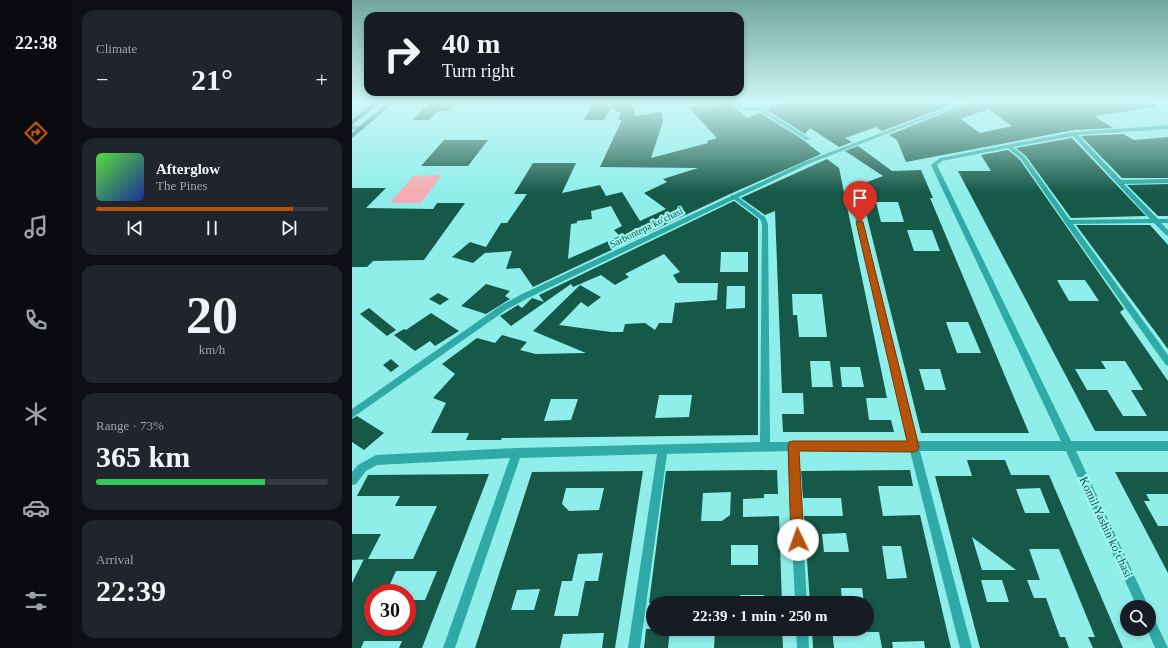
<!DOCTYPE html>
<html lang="en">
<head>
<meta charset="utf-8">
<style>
  :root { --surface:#171b24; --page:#20242c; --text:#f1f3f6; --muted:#9ea1a6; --line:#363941; --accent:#b45309 }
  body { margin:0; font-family:Georgia,serif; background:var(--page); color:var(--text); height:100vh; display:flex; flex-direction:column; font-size:15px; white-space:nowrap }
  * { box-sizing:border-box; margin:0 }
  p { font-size:13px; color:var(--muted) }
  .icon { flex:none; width:22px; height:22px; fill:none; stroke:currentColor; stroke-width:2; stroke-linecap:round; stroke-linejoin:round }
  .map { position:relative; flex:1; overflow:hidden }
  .details { display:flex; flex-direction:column; gap:10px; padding:10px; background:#0d0f14; width:280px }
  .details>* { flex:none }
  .hud { position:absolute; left:12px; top:12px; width:380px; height:84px; border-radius:12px; box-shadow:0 2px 6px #0003; background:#171b24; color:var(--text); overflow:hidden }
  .fabs { position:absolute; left:768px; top:600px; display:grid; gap:8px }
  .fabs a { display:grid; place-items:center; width:36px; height:36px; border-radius:50%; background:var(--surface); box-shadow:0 2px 6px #0003; font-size:20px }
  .speed { position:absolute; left:12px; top:584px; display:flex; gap:8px; font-size:20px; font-weight:700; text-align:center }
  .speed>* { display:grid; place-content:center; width:52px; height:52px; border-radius:50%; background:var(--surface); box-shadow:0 2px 6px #0003; line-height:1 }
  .speed .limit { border:6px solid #d22; background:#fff; color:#111 }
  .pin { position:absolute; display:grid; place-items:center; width:34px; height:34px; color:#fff; margin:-41px -17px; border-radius:50% 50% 50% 0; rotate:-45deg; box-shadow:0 0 4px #0007 }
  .pin .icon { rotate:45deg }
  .me { position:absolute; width:44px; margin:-22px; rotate:357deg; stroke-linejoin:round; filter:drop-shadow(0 0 3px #0008) }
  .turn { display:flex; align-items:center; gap:14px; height:84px; padding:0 12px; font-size:18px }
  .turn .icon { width:52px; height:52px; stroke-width:2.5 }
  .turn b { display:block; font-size:28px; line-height:34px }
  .big { font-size:30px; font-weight:800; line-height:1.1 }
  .details .card { flex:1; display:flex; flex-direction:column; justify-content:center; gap:6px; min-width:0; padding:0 14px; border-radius:12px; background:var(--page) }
  .details .dial { align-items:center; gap:0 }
  .dial b { font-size:52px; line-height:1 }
  .song { display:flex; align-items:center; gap:12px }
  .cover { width:48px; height:48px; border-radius:6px; background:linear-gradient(135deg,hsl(110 70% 55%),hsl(230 70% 35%)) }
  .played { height:4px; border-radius:2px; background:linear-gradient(90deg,var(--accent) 85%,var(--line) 85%) }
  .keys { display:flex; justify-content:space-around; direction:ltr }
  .heat { display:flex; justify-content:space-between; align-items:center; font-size:22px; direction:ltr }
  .charge { height:6px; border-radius:3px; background:linear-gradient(90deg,#34c759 73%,var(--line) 0) }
  .trip { position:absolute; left:294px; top:596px; width:228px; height:40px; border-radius:20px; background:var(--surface); box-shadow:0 2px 6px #0003; font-weight:800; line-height:40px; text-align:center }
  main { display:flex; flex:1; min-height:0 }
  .tab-bar { display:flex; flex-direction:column; width:72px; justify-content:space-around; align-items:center; background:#090b0e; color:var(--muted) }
  .tab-bar .icon { width:28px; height:28px }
  .tab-bar .selected { color:var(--accent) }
  .tab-bar b { font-size:18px; color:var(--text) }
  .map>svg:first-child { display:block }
</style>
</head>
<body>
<main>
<nav class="tab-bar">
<b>22:38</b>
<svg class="icon selected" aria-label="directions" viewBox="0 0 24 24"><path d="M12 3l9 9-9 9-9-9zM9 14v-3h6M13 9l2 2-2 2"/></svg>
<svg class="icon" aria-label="music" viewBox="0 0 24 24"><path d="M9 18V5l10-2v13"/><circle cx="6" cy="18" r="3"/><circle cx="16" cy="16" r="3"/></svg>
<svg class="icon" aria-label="phone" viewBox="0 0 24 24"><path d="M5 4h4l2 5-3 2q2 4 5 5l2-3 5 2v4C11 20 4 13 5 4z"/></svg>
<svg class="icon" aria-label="climate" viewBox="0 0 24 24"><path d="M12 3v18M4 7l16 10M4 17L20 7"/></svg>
<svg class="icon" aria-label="car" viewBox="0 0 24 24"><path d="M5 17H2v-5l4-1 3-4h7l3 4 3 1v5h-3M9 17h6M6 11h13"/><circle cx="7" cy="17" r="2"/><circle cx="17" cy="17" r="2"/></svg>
<svg class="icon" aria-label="filters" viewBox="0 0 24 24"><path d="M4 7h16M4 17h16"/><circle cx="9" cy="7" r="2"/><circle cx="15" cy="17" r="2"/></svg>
</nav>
<section class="details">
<div class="card"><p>Climate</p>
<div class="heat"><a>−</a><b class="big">21°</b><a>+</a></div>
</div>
<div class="card">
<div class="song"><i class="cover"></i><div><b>Afterglow</b><p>The Pines</p></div></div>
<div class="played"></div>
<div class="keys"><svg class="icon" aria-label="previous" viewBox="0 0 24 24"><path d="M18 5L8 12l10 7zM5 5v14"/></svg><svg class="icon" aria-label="pause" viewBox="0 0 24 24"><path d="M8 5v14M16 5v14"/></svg><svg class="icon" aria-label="next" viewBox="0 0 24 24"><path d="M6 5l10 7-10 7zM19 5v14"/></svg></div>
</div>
<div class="card dial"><b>20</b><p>km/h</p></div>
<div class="card"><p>Range · 73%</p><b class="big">365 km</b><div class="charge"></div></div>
<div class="card"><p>Arrival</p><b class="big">22:39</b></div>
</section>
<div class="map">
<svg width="816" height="648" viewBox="0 0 816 648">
  <rect width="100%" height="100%" fill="#90eeea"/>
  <path fill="#f5acb4" d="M 90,175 L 69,203 L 38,203 L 61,176 Z"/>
  <path fill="#165948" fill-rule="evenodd" d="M 89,101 L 107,101 L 97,111 L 86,111 L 77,120 L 60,120 L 79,103 Z
    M 242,101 L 258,101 L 257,103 L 279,101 L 283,116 L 309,112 L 311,121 L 299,158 L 356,143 L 355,141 L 365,138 L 337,108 L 348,105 L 351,108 L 377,102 L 395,118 L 408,113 L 450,139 L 469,154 L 378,194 L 181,287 L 168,268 L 154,269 L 160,251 L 133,253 L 121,263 L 100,257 L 118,242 L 134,247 L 149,223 L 155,223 L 175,194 L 162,194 L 181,163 L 224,163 L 210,193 L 248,185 L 254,196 L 270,192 L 288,221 L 314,209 L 292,193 L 315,182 L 311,179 L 346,168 L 248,167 L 270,120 L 266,120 L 269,113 L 259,108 L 252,120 L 232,120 ZM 259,206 L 270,226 L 262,230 L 268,236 L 216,259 L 219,224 L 225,223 L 225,221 L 240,219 L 239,211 Z
    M 435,101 L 610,101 L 530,131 L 524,127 L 493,138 L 500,142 L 487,147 L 458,128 L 453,134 L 415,110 L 420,108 L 418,107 Z
    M 622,101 L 803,101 L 803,107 L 742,116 L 761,128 L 722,130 L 554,162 L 545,140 L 537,135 ZM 636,109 L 660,126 L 628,133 L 609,119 Z
    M 771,134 L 782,140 L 816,137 L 816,178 L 770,178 L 729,136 Z
    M 720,138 L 794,216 L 719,218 L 674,156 L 664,148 Z
    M 92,140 L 136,140 L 116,166 L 69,166 Z
    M 506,146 L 540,171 L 569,170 L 581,198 L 578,198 L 677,433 L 569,433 L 507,185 L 531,176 L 493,151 ZM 524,202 L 546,202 L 552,222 L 529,222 ZM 555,230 L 580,230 L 588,251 L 562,251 ZM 594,322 L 616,322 L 629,353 L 605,353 ZM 567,369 L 588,369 L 594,390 L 573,390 Z
    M 656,150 L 668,160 L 772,309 L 768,312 L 816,381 L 816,431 L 743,431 L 606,171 L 639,171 L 629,155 ZM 705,280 L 733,280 L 747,301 L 717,301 ZM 749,361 L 773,361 L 791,390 L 779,390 L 795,416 L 771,416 L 755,390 L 735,390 L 723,369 L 754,369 Z
    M 475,159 L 487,168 L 535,398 L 514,398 L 517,420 L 539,420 L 542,432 L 431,432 L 430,414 L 452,414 L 451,393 L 430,393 L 423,211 L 413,215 L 389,198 ZM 440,294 L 470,294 L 475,337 L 447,337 L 445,315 L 441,315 ZM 458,361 L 478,361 L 481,387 L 460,387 ZM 488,367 L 508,367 L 512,387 L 490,387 Z
    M 816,184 L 816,216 L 806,216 L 775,185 Z
    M 0,188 L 34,188 L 14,208 L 81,209 L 85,203 L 113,203 L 72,260 L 21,261 L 15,267 L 0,267 Z
    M 382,201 L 406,219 L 406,435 L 150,438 L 149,440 L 114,440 L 117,433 L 79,433 L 94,403 L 81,398 L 103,374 L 90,364 L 125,338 L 143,343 L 150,335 L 175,342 L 168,350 L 184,354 L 234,353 L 181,331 L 228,285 L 249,297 L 236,307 L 229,302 L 207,325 L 259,332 L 271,332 L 273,324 L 293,323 L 303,330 L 307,323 L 320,323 L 323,303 L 365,300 L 366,283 L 326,283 L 321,275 L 328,272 L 312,254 L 273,274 L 277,277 L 263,285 L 249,275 L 221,287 L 219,284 L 159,326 L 148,316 L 166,305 L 170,308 L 180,298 L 192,302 L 187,295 ZM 369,252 L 396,252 L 396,272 L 368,272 ZM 375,286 L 393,286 L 393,308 L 374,309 ZM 307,395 L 340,395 L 337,417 L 303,418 ZM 199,399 L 226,399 L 219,420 L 192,421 Z
    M 724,225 L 798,225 L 816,245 L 816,349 Z
    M 134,284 L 158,291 L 153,296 L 158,299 L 134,314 L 109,306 Z
    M 86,293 L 97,299 L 88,305 L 77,299 Z
    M 17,308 L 44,330 L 35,336 L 8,314 Z
    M 79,313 L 107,331 L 83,346 L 78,341 L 63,351 L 42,335 L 52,329 L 54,330 Z
    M 39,359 L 47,366 L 39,372 L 31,365 Z
    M 5,416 L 32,433 L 12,450 L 0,442 L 0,419 Z
    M 615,460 L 653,460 L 659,475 L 697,475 L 771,648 L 741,648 L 736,637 L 743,637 L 707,549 L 677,549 L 688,580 L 675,580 L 682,598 L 694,598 L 708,637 L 713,637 L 717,648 L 628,648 L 583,476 L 620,476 ZM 688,488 L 698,513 L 673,513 L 664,489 ZM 620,537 L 664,570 L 630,570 ZM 629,580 L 650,580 L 657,602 L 635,602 Z
    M 425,470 L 426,494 L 412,494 L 412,498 L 391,499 L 391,517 L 427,516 L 430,603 L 412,603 L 412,595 L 388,595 L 388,603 L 297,603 L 314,471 ZM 379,492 L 378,515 L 370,521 L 349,521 L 351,493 ZM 379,545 L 406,545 L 406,565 L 379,565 Z
    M 558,470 L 561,486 L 526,486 L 531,516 L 568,515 L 599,648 L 573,648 L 572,641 L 540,642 L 541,648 L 530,648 L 527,632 L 515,632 L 515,603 L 512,603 L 510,588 L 489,588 L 490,603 L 458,603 L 452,516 L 491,516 L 489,498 L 451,498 L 449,471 ZM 494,533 L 497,552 L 472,552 L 470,534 ZM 530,546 L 549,546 L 555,578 L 535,579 Z
    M 291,471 L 263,648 L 250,648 L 252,633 L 211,634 L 208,648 L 123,648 L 180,472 ZM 214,488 L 252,488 L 247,510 L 217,511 L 210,504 ZM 251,553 L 246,581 L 233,581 L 226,616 L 202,616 L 210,581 L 220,581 L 226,554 ZM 188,589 L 182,610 L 159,610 L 165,590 Z
    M 763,472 L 816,472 L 816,494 L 794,494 L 798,501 L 792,501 L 806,526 L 816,526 L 816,573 Z
    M 137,474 L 70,648 L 47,648 L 50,641 L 12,641 L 9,648 L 0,648 L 0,583 L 12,559 L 61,559 L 85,506 L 43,506 L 48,496 L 5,496 L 16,475 ZM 44,571 L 85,571 L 73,600 L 55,600 L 55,627 L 21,627 L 21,593 L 34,593 Z
    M 0,534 L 29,534 L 16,559 L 0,560 Z
    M 294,629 L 318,629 L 316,648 L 292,648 Z
    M 363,629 L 430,629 L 431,648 L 362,648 Z
    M 460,629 L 480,629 L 482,648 L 461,648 Z"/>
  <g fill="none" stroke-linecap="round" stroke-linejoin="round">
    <path fill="#30aaa6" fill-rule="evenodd" d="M 382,101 L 387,101 L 392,108 L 409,108 L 459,139 L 454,140 L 406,110 L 389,110 Z
      M 816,125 L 816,129 L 726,135 L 769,180 L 816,179 L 816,183 L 772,184 L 806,219 L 816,219 L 816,223 L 809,223 L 816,230 L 816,236 L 814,235 L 802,223 L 721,224 L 816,355 L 816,366 L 813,364 L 714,224 L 713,223 L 712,221 L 669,159 L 656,148 L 590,161 L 585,165 L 719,441 L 816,441 L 816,451 L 724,451 L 795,603 L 797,607 L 785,607 L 714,451 L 568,451 L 620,648 L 608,648 L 558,451 L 446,451 L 455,603 L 443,603 L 436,451 L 315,454 L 288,648 L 276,648 L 305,454 L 168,458 L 103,648 L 91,648 L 158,458 L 25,465 L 14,471 L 4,484 L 0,485 L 0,472 L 6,465 L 24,455 L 165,448 L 408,442 L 410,224 L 408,219 L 379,197 L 379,195 L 383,195 L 413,217 L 416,224 L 418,442 L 556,441 L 501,208 L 504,206 L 507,208 L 566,441 L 709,441 L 579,165 L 588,158 L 722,132 ZM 721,136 L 798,219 L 718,220 L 673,157 L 661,147 Z
      M 0,126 L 10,126 L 13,128 L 10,130 L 0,130 Z
      M 797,614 L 801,616 L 816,648 L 803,648 L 795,629 L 797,629 Z
      M 444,629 L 456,629 L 457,648 L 445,648 Z"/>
    <path fill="#30aaa6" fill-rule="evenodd" d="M 614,101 L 621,101 L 456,164 L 176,298 L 154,310 L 0,418 L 0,409 L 148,306 L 170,294 L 452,162 Z"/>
    <path fill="#106b68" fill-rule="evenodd" d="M 23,101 L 30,101 L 0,125 L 0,120 Z
      M 37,101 L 44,101 L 0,138 L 0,133 Z"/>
  </g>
  <linearGradient id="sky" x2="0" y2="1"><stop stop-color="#72a69f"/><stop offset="0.53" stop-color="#cdf7f6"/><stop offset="1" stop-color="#cdf7f6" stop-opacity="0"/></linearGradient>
  <rect width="816" height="192" fill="url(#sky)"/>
  <path fill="#b45309" stroke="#753606" d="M 505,221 L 511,222 L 567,447 L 566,450 L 562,452 L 447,451 L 452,540 L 450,545 L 446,547 L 441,545 L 439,540 L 436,446 L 437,442 L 441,441 L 555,441 L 504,222 Z"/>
  <g text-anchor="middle" stroke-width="4" stroke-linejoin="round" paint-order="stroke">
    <g font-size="10" fill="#1c4442" stroke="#9efcf7">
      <text transform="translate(294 227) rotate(-26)" y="4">Sarbontepa ko'chasi</text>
    </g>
    <g font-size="12" fill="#1c4442" stroke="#9efcf7">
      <text transform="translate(754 527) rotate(65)" y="4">Komil Yashin koʻchasi</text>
    </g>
  </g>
</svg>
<div class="fabs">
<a><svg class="icon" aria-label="search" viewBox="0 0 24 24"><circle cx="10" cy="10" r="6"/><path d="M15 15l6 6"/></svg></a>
</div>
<div class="speed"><div class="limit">30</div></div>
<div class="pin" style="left:508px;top:222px;background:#d93025"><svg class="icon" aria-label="arrive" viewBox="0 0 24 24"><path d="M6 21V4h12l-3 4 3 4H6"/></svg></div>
<svg class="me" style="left:446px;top:540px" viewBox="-20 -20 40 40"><circle r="19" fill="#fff"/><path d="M0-13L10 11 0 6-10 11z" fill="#b45309"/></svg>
<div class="trip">22:39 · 1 min · 250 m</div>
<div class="hud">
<div class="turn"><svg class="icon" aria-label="right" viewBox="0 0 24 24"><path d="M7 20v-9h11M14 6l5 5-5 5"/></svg><div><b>40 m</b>Turn right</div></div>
</div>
</div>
</main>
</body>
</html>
